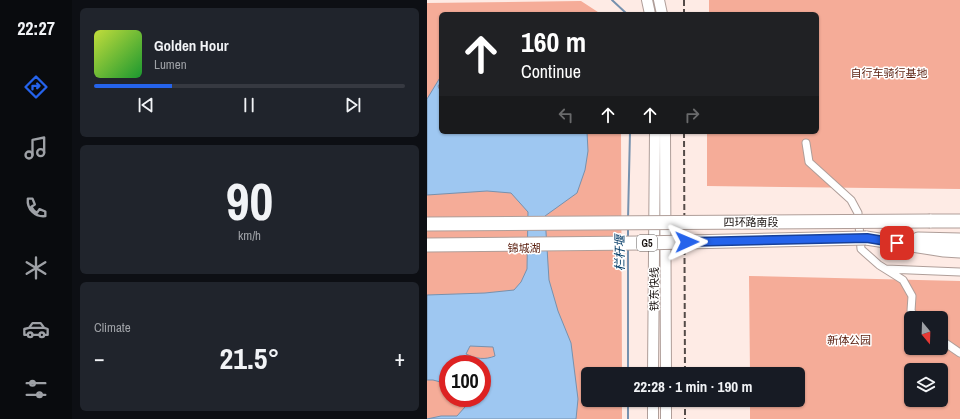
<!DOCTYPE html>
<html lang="en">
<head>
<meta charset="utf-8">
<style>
  :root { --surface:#171b24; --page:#20242c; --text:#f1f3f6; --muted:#9ea1a6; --line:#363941; --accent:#2563eb }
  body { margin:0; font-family:"Archivo Narrow","Noto Sans SC",sans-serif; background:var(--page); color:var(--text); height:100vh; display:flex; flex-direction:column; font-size:15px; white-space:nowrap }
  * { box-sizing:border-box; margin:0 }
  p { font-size:13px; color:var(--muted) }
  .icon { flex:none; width:22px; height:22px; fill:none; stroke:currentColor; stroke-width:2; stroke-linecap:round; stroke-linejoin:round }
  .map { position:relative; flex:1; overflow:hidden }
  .drawer { display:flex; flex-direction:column; gap:8px; padding:8px; background:#0d0f14; width:355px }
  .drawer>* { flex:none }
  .top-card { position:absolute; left:12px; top:12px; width:380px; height:122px; border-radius:6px; box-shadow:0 1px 3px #0004; background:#202124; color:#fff; overflow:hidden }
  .needle { width:26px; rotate:161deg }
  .fabs { position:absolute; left:477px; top:311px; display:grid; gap:8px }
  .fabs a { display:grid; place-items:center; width:44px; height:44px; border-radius:6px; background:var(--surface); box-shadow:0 1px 3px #0004; font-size:20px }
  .speed { position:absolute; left:12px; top:355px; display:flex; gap:8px; font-size:20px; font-weight:700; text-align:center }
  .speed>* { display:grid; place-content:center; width:52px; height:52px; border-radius:50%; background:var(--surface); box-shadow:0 1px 3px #0004; line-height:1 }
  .speed .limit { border:6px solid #d22; background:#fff; color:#111 }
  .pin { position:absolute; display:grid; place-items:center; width:34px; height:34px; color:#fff; margin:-17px; border-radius:8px; box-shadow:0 2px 6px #0006 }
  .me { position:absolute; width:44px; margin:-22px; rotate:89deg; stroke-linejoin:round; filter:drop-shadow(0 0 3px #0008) }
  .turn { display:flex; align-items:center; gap:14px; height:84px; padding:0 16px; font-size:18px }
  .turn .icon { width:52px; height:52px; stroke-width:2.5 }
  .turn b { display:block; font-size:28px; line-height:34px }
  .lanes { display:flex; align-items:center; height:38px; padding:0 16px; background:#0003; justify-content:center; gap:20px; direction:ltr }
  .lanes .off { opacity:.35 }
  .big { font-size:30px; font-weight:800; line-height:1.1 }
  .drawer .tile { flex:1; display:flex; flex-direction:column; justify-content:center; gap:6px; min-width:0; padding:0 14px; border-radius:6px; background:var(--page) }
  .drawer .dial { align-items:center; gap:0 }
  .dial b { font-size:52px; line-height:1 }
  .song { display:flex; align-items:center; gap:12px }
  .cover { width:48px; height:48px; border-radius:6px; background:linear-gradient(135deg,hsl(70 70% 55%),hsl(130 70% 35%)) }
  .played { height:4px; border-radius:2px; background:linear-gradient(90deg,var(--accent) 25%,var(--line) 25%) }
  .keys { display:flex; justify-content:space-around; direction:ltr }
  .heat { display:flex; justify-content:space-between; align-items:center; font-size:22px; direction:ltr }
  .trip { position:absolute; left:154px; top:367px; width:224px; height:40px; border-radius:6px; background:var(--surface); box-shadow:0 1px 3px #0004; font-weight:800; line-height:40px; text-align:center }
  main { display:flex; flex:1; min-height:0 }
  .menu { display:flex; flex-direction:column; width:72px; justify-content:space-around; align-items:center; background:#090b0e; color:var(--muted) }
  .menu .icon { width:28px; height:28px }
  .menu .active { color:var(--accent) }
  .menu b { font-size:18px; color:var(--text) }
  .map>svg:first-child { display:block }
</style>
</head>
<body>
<main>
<nav class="menu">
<b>22:27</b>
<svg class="icon active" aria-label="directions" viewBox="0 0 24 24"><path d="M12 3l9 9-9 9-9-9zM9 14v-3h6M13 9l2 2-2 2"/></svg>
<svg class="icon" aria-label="music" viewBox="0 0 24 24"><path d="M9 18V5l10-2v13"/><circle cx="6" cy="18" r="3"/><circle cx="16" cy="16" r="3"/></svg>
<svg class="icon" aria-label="phone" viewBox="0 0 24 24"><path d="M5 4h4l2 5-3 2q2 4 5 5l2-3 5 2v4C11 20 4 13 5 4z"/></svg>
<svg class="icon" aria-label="climate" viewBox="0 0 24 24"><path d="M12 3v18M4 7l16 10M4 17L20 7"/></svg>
<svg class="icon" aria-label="car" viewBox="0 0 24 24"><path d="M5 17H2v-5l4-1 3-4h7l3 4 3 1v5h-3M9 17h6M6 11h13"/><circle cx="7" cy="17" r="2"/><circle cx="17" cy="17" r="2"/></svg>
<svg class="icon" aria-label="filters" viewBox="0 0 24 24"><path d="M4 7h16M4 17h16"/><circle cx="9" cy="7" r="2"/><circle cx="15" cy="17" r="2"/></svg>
</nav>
<section class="drawer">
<div class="tile">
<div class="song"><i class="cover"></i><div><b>Golden Hour</b><p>Lumen</p></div></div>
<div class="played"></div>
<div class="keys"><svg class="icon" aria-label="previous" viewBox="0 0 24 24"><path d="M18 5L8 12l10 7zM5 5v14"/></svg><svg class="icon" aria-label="pause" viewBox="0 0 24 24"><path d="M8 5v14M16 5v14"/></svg><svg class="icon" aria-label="next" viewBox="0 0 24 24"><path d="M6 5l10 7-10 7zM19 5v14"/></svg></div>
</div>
<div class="tile dial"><b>90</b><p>km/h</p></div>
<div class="tile"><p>Climate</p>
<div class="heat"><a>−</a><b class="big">21.5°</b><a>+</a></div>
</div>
</section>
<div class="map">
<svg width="533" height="419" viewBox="0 0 533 419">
  <rect width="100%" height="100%" fill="#feebe5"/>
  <path fill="#f5ac98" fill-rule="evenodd" d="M 282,0 L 533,0 L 533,189 L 280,186 L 280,132 L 390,132 L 390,14 L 282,14 Z
    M 154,1 L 174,14 L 14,14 L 14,132 L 194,132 L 195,374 L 161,374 L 161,400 L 195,400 L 195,419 L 0,419 L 0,3 ZM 21,364 L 55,364 L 55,398 L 21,398 Z
    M 322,276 L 533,281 L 533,419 L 323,419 L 323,400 L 371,400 L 371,374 L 323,374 ZM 484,318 L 514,318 L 514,348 L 484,348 ZM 484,370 L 514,370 L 514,400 L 484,400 Z"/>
  <path fill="#9ec7f1" stroke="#7691ae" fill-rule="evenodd" d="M 14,76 L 14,82 L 11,86 L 14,93 L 14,132 L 160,132 L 161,151 L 158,170 L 150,193 L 118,216 L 122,280 L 131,311 L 144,343 L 151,399 L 149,419 L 0,419 L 14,416 L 30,416 L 38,407 L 38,398 L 55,398 L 55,364 L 21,364 L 21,384 L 6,380 L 0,380 L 0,295 L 58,293 L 87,290 L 94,282 L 100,269 L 101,212 L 84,193 L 60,191 L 0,195 L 0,99 ZM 43,346 L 66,347 L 68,356 C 58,360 49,359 39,354 Z"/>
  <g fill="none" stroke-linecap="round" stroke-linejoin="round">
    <path stroke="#7691ae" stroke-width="2" d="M 185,0 L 200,14
      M 201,219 L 203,132
      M 201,227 L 201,239
      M 201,374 L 201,247
      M 201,419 L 201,400"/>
    <defs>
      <path id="street" d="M 379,143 L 382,162 L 424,200 L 431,213 L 434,249 L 452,265 L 476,280 L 485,296 L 484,311 L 489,318
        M 459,269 L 533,272
        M 514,340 L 533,353"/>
      <path id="secondary" d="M 220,0 L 223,14
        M 232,0 L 235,14
        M 238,132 L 239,374
        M 226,374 L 228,132
        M 226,419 L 226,400
        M 239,419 L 239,400"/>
      <path id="highway" d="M 503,221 L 533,221
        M 439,238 L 517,250 L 533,251
        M 491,239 L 533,240"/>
    </defs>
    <use href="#street" stroke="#af9e99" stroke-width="9"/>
    <use href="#secondary" stroke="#af9e99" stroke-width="12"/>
    <use href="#highway" stroke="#af9e99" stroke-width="15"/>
    <use href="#street" stroke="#fff" stroke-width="7"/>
    <use href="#secondary" stroke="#fff" stroke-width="10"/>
    <use href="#highway" stroke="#fff" stroke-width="13"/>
    <path stroke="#544b48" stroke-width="2" stroke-dasharray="6 3" stroke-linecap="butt" d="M 257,0 L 257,14
      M 257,132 L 258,374
      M 258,400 L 258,419"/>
    <defs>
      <path id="highway-bridge" d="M 0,224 L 503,221
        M 0,245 L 215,243 L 439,238"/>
    </defs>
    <use href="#highway-bridge" stroke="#af9e99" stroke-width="15" stroke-linecap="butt"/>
    <use href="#highway-bridge" stroke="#fff" stroke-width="13"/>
  </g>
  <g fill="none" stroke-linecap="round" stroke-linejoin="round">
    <defs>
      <path id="route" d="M 260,242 L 440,238 L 470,243"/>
    </defs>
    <use href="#route" stroke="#184099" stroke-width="10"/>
    <use href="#route" stroke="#2563eb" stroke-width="7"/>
  </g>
  <g text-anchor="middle" stroke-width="3" stroke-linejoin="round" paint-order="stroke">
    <rect fill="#fff" stroke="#5e5a58" stroke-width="1" x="210" y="235" width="20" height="16" rx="3"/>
    <g font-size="10" font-weight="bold" fill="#191311">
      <text x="220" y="247">G5</text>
    </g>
    <g font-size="11" fill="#5a1e0e" stroke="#fff">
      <text x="462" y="77">自行车骑行基地</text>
      <text x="97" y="252">锦城湖</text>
      <text x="422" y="344">新体公园</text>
    </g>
    <g font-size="11" fill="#191311" stroke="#fff">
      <text x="324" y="226">四环路南段</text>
      <text transform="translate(227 289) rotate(-90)" y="4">铁东快线</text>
    </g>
    <g font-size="12" font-style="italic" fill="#043c67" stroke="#fff">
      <text transform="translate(193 253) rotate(-90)" y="4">栏杆堰</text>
    </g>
  </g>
</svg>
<div class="fabs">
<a><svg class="needle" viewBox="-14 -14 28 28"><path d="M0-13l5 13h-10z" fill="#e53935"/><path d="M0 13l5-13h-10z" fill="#9ea1a6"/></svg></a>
<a><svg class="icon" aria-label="layers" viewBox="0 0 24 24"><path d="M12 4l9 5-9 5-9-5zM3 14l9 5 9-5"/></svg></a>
</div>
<div class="speed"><div class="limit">100</div></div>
<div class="pin" style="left:470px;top:243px;background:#d93025"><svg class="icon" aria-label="arrive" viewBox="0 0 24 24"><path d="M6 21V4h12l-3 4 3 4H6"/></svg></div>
<svg class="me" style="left:260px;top:242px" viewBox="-20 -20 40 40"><path d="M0-17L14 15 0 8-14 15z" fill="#2563eb" stroke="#fff" stroke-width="4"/></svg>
<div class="trip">22:28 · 1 min · 190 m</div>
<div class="top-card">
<div class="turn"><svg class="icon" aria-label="ahead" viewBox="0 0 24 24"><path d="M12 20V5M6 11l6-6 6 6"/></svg><div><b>160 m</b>Continue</div></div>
<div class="lanes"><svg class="icon off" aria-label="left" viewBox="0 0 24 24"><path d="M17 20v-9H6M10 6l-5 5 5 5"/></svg><svg class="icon" aria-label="ahead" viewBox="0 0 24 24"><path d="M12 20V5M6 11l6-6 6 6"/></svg><svg class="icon" aria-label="ahead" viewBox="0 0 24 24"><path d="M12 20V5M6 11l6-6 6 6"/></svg><svg class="icon off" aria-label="right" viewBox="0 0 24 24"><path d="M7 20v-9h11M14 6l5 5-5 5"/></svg></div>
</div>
</div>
</main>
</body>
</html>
